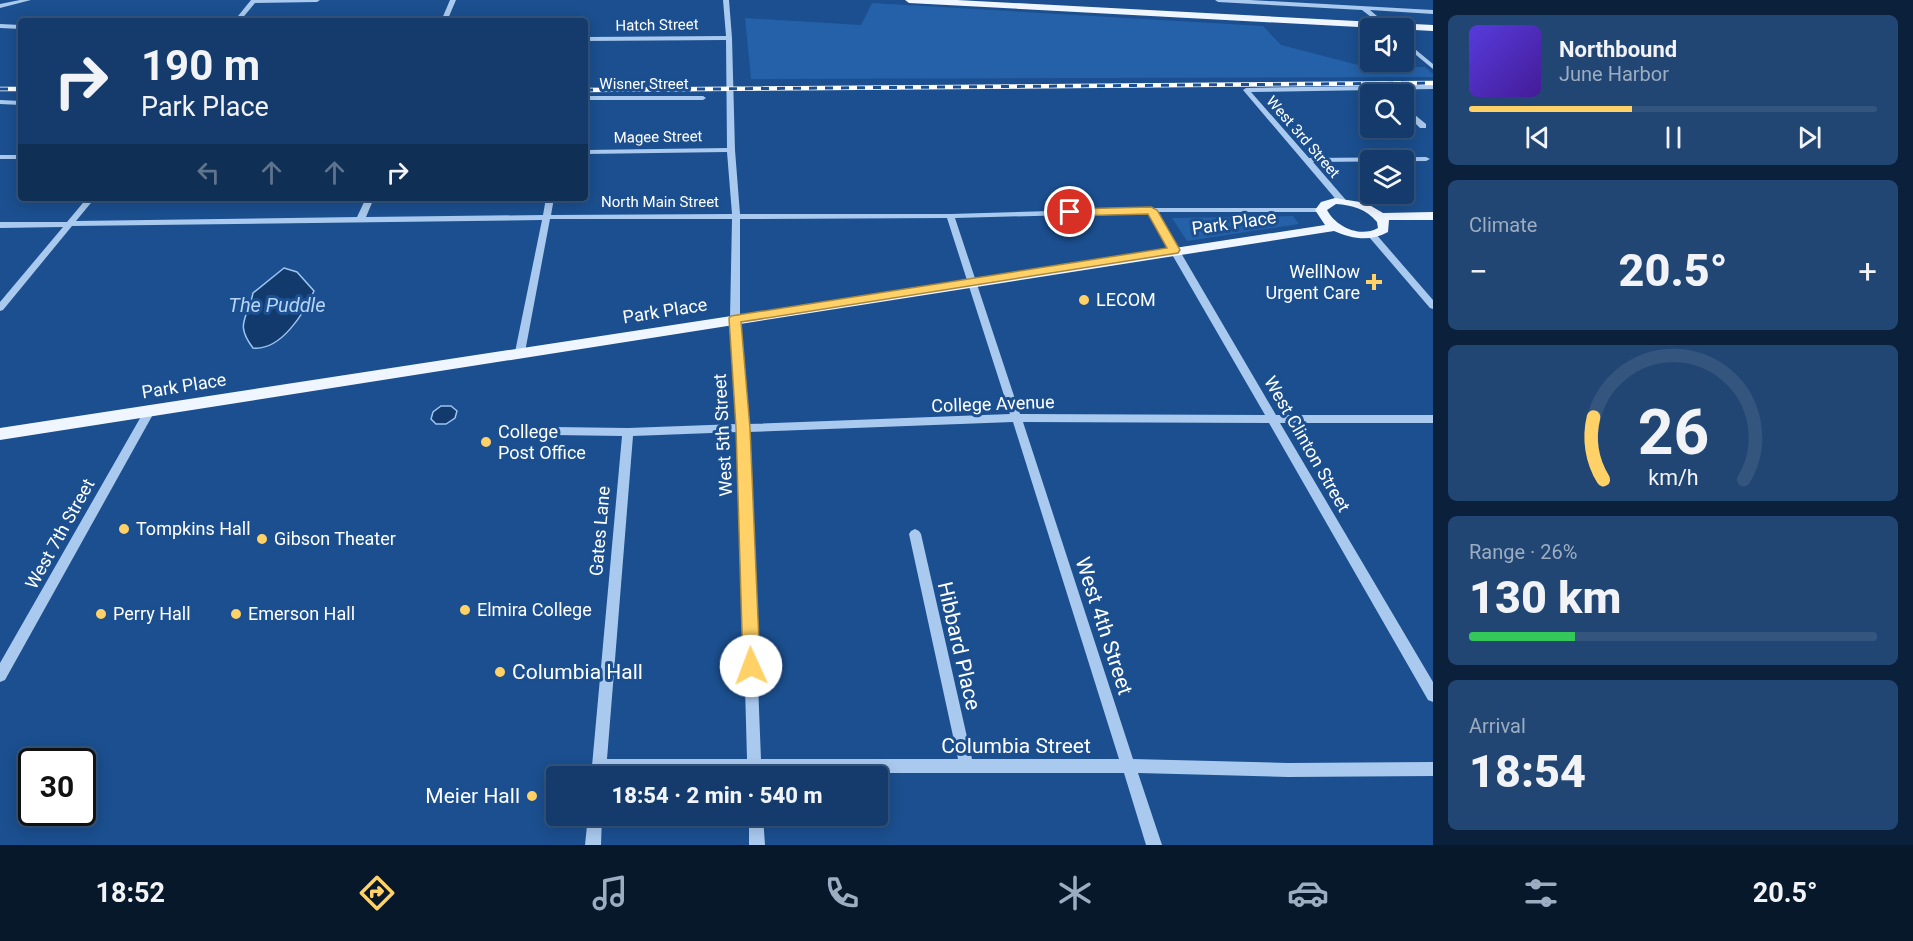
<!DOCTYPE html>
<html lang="en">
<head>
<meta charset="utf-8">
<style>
  :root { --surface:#143b6b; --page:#214673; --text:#f1f3f6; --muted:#9dadc1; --line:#33557e; --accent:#ffd166 }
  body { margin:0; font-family:Roboto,sans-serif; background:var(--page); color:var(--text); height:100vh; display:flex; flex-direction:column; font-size:22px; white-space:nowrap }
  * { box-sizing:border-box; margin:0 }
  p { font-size:20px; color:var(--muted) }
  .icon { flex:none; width:33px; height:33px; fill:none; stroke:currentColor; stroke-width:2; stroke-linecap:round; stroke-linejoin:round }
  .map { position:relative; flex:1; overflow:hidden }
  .sheet { display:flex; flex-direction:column; gap:15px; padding:15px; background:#0b203b; width:480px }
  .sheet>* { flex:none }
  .hud { position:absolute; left:18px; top:18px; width:570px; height:183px; border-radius:6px; box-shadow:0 3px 15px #0003,0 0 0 2px var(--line); background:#143b6b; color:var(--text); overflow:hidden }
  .tools { position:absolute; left:1360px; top:18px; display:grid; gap:12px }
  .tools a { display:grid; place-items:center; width:54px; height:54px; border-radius:6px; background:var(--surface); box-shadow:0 3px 15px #0003,0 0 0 2px var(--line); font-size:30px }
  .speed { position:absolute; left:18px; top:748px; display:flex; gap:12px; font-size:30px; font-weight:700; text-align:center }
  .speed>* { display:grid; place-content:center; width:78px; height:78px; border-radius:50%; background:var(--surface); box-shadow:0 3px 15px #0003,0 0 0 2px var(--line); line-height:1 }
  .speed .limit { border:3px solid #111; border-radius:9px; background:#fff; color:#111 }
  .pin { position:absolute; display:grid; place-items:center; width:51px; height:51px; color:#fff; margin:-26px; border:3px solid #fff; border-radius:50%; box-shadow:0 2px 6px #0007 }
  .me { position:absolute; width:66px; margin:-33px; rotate:358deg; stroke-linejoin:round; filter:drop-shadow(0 0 4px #0008) }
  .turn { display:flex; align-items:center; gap:21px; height:126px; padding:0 24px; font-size:27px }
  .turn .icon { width:78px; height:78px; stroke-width:2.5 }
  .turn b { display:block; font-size:42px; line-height:51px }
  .lanes { display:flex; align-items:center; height:57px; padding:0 24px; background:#0003; justify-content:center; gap:30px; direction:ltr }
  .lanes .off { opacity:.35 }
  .big { font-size:45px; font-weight:800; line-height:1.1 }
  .sheet .card { flex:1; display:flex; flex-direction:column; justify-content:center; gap:9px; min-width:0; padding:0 21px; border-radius:9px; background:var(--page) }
  .sheet .dial { align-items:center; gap:0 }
  .dial svg { height:156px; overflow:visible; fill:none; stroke:var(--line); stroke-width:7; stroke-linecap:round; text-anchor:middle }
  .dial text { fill:var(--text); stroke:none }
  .song { display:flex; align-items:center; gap:18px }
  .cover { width:72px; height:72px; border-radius:9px; background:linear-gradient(135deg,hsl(250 70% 55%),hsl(260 70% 35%)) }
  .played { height:6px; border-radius:3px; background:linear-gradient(90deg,var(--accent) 40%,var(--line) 40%) }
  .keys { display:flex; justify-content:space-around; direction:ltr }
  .heat { display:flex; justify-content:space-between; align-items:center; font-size:33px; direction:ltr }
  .charge { height:9px; border-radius:4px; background:linear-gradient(90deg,#34c759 26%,var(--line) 0) }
  .trip { position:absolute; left:546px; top:766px; width:342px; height:60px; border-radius:6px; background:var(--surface); box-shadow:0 3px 15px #0003,0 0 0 2px var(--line); font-weight:800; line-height:60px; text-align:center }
  .tabs { display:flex; height:96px; justify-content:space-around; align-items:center; background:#08182b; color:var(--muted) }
  .tabs .icon { width:42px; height:42px }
  .tabs .active { color:var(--accent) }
  .tabs b { font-size:27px; color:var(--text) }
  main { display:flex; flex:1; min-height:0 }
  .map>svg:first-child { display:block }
</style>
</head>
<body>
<main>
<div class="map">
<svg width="1433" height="845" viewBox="0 0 1433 845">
  <rect width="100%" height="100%" fill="#1b4f8f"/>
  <path fill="#2461a8" d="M 872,3 L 1263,26 L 1281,45 L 1366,67 L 1425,67 L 1433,74 L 1433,77 L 751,79 L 745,18 L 861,25 Z
    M 1293,216 L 1299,224 L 1187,241 L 1172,218 Z"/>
  <path fill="#123a6d" stroke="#9cc4f0" stroke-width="1.5" d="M 284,268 L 297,272 L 314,291 C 304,313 281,351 253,348 C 234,323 248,319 253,293 Z
    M 441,406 L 451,406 L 457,411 L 455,418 L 446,424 L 436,424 L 431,419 L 433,412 Z"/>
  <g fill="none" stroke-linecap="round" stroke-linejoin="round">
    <path fill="#a9c9ee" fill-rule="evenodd" d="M 20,0 L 31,0 L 0,8 L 0,4 Z
      M 251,0 L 320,0 L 317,2 L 255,3 L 240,21 L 234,21 Z
      M 450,0 L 456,0 L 447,21 L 441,21 Z
      M 723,0 L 729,0 L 732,38 L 735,150 L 740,214 L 950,214 L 1151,208 L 1324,208 L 1325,210 L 1321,212 L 1157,212 L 1276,415 L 1433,415 L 1433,423 L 1280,423 L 1433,682 L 1433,702 L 1428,700 L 1269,423 L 1023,422 L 1133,759 L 1288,763 L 1433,762 L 1433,776 L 1288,777 L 1138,773 L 1162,845 L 1146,845 L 1124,773 L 762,773 L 762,777 L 748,777 L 748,773 L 605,773 L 605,777 L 591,777 L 622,436 L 553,435 L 549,434 L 548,431 L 549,428 L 553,427 L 628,428 L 737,424 L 730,318 L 732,219 L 550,219 L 525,352 L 520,355 L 515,352 L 542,220 L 72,226 L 3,310 L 0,311 L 0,302 L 63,227 L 0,228 L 0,222 L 67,222 L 87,198 L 95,198 L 76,221 L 357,217 L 366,198 L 374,198 L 366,217 L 543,215 L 546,198 L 554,198 L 551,215 L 732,214 L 727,152 L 585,154 L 585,150 L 727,148 L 726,40 L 585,41 L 585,37 L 726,36 ZM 1148,213 L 1265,415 L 1020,414 L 955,218 ZM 947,218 L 1010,414 L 748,424 L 740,318 L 740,219 ZM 1013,422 L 1119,759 L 972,759 L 921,534 L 919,531 L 915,529 L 911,531 L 909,534 L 958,759 L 761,759 L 748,432 ZM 738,432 L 747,759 L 607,759 L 633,436 Z
      M 1215,0 L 1250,0 L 1433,10 L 1433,14 L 1370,10 L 1391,28 L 1385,28 L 1362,10 L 1218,2 Z
      M 0,24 L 21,25 L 21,29 L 0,28 Z
      M 1404,40 L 1433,64 L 1433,69 L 1404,45 Z
      M 1433,85 L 1433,89 L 1251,92 L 1309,158 L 1426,157 L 1430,159 L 1426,161 L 1313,162 L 1345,199 L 1346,201 L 1342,203 L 1339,203 L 1243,90 L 1246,88 Z
      M 585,96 L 703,96 L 706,98 L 703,100 L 585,100 Z
      M 0,100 L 21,101 L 21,105 L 0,104 Z
      M 1404,106 L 1426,124 L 1426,128 L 1420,128 L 1404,112 Z
      M 0,155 L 21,155 L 21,159 L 0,159 Z
      M 1372,232 L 1375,233 L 1433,300 L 1433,309 L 1430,308 L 1369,237 L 1368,235 Z
      M 151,405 L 156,409 L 5,680 L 0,682 L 0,663 L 147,406 Z
      M 588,816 L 602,816 L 601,845 L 585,845 Z
      M 749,816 L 763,816 L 765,845 L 749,845 Z"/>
    <path fill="#f0f6ff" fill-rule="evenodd" d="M 905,0 L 957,0 L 1433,25 L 1433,31 L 909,3 Z
      M 1335,198 L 1366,203 L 1383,213 L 1433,212 L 1433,220 L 1389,220 L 1388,232 C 1371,242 1352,239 1334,231 L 0,440 L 0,428 L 1325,225 L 1315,210 L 1321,202 ZM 1336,204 C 1352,205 1366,209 1377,222 L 1378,228 C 1360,238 1336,227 1327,210 Z"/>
    <defs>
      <path id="rail" d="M 0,89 L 21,89
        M 585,90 L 1433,83"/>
    </defs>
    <use href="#rail" stroke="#fff" stroke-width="4.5"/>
    <use href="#rail" stroke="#1b4f8f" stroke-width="3" stroke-dasharray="8" stroke-linecap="butt"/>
  </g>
  <path fill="#ffd166" stroke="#a68842" stroke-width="1.5" d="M 1151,207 L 1157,210 L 1180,250 L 1178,253 L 741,322 L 750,428 L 760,666 L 757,672 L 751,674 L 745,672 L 743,666 L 736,428 L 729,318 L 731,316 L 1167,248 L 1148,214 L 1070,216 L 1064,212 L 1070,209 Z"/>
  <g fill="#ffd166" stroke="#1b4f8f" stroke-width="2">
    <path d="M1371 273h6v6h6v6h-6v6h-6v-6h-6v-6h6z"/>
    <circle cx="1084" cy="300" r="6"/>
    <circle cx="486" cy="442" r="6"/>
    <circle cx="124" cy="529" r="6"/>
    <circle cx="262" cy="539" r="6"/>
    <circle cx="465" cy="610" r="6"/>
    <circle cx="101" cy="614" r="6"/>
    <circle cx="236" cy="614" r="6"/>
    <circle cx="500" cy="672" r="6"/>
    <circle cx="532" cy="796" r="6"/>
  </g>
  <g text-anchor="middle" stroke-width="6" stroke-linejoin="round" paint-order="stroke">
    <g font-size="15" fill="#fff" stroke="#1b4f8f">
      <text transform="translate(657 25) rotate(-1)" y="5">Hatch Street</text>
      <text x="644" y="89">Wisner Street</text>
      <text transform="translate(658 137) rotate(-1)" y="5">Magee Street</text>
      <text transform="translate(1303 137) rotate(49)" y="5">West 3rd Street</text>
      <text x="660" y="207">North Main Street</text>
    </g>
    <g font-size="18" fill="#fff" stroke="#1b4f8f">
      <text transform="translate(1234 223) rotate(-8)" y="6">Park Place</text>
      <text transform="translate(665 311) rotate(-9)" y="6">Park Place</text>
      <text transform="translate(184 386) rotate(-9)" y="6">Park Place</text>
      <text transform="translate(993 404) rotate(-2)" y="6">College Avenue</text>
      <text transform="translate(723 435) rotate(-93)" y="6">West 5th Street</text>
      <text transform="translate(1307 444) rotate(60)" y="6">West Clinton Street</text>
      <text transform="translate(600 531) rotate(-85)" y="6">Gates Lane</text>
      <text transform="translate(60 534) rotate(-61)" y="6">West 7th Street</text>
    </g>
    <g font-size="18" fill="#fff" stroke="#1b4f8f" text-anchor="start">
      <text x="1360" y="278" text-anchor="end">WellNow<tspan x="1360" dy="21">Urgent Care</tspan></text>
      <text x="1096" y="306">LECOM</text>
      <text x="498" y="438">College<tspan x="498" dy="21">Post Office</tspan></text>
      <text x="136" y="535">Tompkins Hall</text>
      <text x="274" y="545">Gibson Theater</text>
      <text x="477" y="616">Elmira College</text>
      <text x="113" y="620">Perry Hall</text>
      <text x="248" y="620">Emerson Hall</text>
    </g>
    <g font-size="20" font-style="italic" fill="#b5d3f5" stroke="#1b4f8f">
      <text x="277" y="312">The Puddle</text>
    </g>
    <g font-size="21" fill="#fff" stroke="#1b4f8f">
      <text transform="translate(1104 626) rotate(72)" y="7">West 4th Street</text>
      <text transform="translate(959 646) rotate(77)" y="7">Hibbard Place</text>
      <text x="1016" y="753">Columbia Street</text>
    </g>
    <g font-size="21" fill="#fff" stroke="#1b4f8f" text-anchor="start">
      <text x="512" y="679">Columbia Hall</text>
      <text x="520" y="803" text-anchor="end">Meier Hall</text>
    </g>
  </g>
</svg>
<div class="tools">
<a><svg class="icon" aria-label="sound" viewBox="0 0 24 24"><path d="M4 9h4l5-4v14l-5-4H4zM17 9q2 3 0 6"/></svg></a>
<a><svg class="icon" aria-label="search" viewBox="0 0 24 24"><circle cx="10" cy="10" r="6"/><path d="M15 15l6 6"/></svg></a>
<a><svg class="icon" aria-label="layers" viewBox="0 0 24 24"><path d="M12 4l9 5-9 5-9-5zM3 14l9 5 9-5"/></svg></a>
</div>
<div class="speed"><div class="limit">30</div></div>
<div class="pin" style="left:1070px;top:212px;background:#d93025"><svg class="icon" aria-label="arrive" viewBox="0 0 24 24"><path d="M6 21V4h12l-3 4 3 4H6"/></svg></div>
<svg class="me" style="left:751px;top:666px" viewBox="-20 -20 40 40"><circle r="19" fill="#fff"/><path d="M0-13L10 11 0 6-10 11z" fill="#ffd166"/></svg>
<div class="trip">18:54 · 2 min · 540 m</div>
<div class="hud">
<div class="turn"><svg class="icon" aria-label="right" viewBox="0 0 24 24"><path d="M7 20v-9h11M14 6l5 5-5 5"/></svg><div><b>190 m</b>Park Place</div></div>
<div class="lanes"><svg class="icon off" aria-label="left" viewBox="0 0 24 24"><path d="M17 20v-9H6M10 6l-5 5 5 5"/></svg><svg class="icon off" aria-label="ahead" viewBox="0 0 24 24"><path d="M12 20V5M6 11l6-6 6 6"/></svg><svg class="icon off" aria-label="ahead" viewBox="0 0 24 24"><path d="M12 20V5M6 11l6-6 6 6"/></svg><svg class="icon" aria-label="right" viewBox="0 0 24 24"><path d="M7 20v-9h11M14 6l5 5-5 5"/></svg></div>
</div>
</div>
<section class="sheet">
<div class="card">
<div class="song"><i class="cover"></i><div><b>Northbound</b><p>June Harbor</p></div></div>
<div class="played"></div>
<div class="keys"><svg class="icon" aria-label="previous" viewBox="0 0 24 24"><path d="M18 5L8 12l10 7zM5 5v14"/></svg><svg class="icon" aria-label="pause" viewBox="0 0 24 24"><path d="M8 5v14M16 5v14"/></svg><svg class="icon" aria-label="next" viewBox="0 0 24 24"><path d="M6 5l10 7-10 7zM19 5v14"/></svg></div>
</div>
<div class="card"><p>Climate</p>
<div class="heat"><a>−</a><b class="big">20.5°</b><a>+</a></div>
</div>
<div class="card dial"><svg viewBox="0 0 100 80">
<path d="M14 69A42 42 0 1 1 86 69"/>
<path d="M14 69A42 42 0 0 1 9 37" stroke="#ffd166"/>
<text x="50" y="56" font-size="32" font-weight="700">26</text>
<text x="50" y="72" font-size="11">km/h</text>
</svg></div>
<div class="card"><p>Range · 26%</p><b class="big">130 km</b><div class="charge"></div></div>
<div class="card"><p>Arrival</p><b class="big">18:54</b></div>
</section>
</main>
<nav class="tabs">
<b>18:52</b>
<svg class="icon active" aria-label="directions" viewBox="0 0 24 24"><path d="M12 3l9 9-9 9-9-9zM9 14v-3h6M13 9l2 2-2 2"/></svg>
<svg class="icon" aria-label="music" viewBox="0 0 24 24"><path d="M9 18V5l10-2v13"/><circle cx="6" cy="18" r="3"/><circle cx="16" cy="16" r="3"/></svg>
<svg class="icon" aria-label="phone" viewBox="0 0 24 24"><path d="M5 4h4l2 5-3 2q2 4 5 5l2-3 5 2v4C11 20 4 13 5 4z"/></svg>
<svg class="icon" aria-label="climate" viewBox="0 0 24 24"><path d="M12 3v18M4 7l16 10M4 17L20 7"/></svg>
<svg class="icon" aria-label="car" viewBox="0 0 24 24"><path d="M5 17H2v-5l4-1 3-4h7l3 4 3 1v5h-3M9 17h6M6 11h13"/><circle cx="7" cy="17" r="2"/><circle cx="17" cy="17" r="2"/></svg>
<svg class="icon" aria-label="filters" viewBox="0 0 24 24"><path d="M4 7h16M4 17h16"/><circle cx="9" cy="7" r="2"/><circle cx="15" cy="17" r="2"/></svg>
<b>20.5°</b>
</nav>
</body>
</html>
